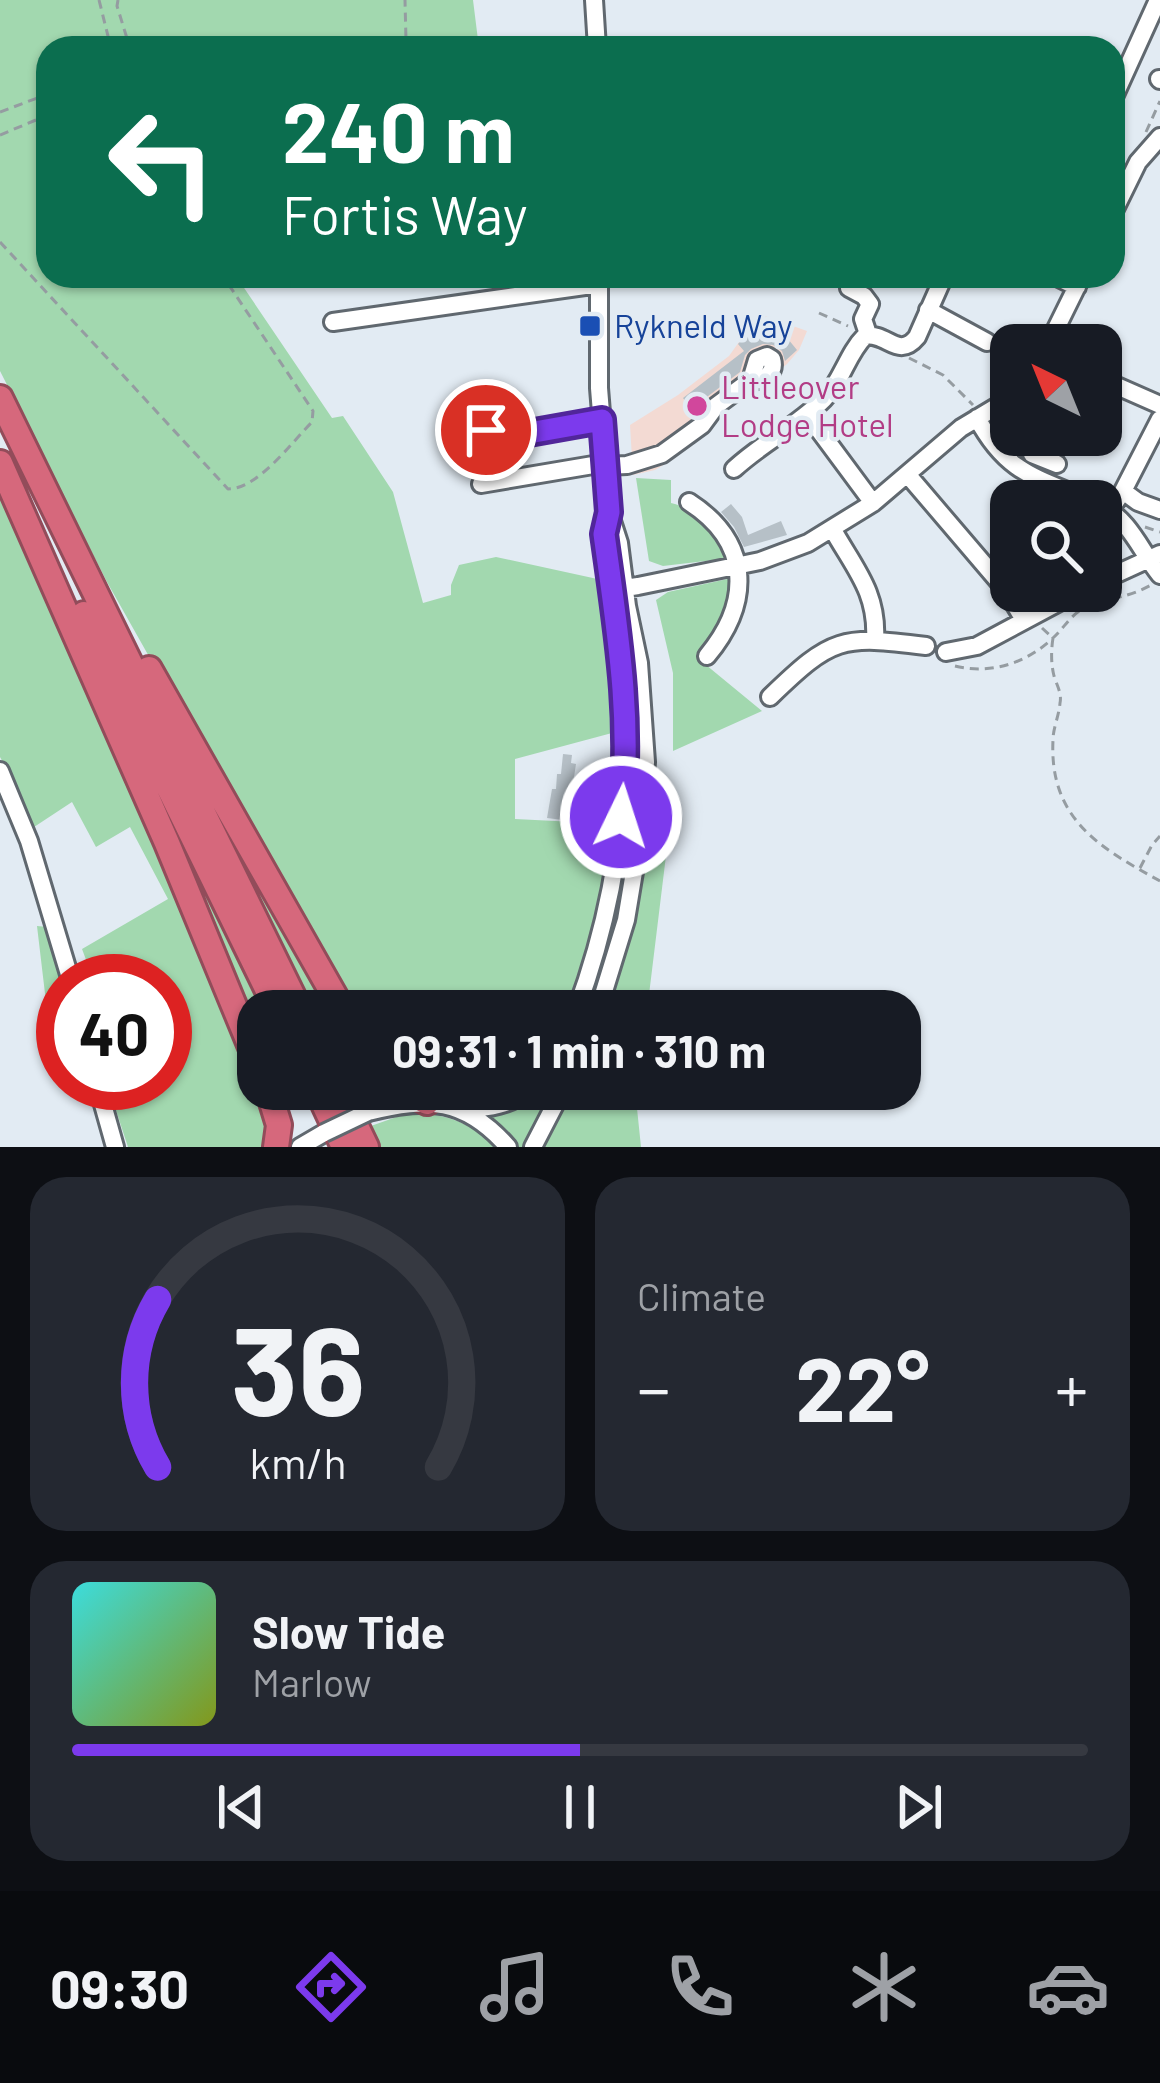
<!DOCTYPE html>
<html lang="en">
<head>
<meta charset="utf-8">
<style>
  :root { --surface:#171b24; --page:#242831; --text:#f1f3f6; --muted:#9ea1a6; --line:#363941; --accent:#7c3aed }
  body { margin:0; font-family:Barlow,sans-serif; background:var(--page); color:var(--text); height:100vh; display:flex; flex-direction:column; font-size:45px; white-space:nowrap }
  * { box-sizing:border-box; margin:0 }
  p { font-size:39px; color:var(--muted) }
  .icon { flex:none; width:66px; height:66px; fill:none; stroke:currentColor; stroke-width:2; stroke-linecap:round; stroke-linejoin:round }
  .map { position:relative; height:1147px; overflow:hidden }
  .sheet { display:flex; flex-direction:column; gap:30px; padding:30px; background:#0d0f14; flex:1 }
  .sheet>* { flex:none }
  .guide { position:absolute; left:36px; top:36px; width:1089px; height:252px; border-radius:36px; box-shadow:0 3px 9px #0004; background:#0b6e4f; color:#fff; overflow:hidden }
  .needle { width:78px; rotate:317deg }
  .fabs { position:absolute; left:990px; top:324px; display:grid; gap:24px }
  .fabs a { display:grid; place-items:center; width:132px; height:132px; border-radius:24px; background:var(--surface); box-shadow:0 3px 9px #0004; font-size:60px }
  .speed { position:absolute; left:36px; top:954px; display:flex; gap:24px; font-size:60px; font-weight:700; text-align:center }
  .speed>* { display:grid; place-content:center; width:156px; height:156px; border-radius:50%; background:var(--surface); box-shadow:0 3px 9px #0004; line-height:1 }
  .speed .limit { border:18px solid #d22; background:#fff; color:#111 }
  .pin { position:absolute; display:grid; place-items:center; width:102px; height:102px; color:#fff; margin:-51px; border:6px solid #fff; border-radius:50%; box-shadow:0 3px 12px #0007 }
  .me { position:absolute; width:132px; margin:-66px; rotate:4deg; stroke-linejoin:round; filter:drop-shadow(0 0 9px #0008) }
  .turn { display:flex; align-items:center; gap:42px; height:252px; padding:0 48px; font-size:54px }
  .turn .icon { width:156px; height:156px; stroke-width:2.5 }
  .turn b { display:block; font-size:84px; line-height:102px }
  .big { font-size:90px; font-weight:700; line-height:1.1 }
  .sheet .card { flex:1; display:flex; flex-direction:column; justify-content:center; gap:18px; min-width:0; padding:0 42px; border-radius:36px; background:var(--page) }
  .sheet .dial { align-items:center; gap:0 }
  .dial svg { height:312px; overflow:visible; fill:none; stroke:var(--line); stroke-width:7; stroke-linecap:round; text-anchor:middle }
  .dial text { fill:var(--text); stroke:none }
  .song { display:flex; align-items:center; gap:36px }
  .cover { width:144px; height:144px; border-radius:18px; background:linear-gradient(135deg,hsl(180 70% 55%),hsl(70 70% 35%)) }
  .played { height:12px; border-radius:6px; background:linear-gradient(90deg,var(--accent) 50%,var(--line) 50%) }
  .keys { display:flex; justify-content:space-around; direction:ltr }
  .heat { display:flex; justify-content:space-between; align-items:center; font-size:66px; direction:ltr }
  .sheet .tiles { flex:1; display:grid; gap:30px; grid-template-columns:1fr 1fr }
  .card:last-child { grid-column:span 2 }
  .trip { position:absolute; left:237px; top:990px; width:684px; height:120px; border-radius:36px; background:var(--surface); box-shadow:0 3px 9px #0004; font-weight:700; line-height:120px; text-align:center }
  .dock { display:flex; height:192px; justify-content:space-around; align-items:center; background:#090b0e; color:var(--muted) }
  .dock .icon { width:84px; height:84px }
  .dock .selected { color:var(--accent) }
  .dock b { font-size:54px; color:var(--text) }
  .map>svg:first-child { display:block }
</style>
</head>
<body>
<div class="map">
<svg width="1160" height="1147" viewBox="0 0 1160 1147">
  <rect width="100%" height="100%" fill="#e2ebf3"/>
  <path fill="#f3dad3" d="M 759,314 L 807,331 L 799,350 L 787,364 L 684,444 L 675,458 L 655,470 L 633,475 L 630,425 L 678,395 L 729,356 Z"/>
  <path fill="#a2d8af" d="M 0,0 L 473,0 L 479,48 L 48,48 L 48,276 L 236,276 L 332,418 L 343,416 L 393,492 L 423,603 L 451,595 L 451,585 L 459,565 L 496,557 L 602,580 L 612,733 L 515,759 L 515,819 L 615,824 L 590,944 L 565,1011 L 349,1011 L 107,582 L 0,371 Z
    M 636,478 L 671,480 L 671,503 C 701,510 713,534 731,558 L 663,566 L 649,561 Z
    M 0,487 L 207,959 L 258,1082 L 267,1125 L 262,1147 L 128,1147 L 107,1083 L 165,1083 L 165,981 L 94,981 L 82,949 L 168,899 L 130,827 L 96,847 L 72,802 L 31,829 L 13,781 L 0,757 Z
    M 732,578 C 732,607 718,637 700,660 L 762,711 L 673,751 L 673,673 L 656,600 L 668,592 Z
    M 123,712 L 270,1011 L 258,1011 L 258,1038 Z
    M 189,757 L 338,1011 L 309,1011 Z
    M 650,826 L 669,831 L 647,1011 L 606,1011 L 635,910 Z
    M 37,926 L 48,927 L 63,995 L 63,1072 L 46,1002 Z
    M 541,1089 L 555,1089 L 525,1147 L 518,1147 L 496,1123 L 485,1116 L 527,1100 Z
    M 570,1089 L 635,1089 L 641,1147 L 543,1147 Z
    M 405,1114 C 443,1112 469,1121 497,1147 L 377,1147 L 368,1127 Z"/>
  <path fill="#b6c0c7" d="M 762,316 L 793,327 L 788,339 L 797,350 L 785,361 L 782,351 L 773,345 L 763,344 L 751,349 L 745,355 L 740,372 L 691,409 L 683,398 L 744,351 L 738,344 Z
    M 731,504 L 742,517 L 748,535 L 781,521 L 787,535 L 744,547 L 734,527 L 721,512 Z
    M 563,754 L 572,755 L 571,763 L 576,764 L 570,803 L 571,821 L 547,818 L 552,789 L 556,789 L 557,774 L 561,774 Z"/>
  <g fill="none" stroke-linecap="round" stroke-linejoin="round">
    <defs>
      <path id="minor" d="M 594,0 L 597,48
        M 1159,79 L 1160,80
        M 1114,97 L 1158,0
        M 1113,213 L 1138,162 L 1160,137
        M 854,276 L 849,288 L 864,296 L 870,304 L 863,319 L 868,334
        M 1055,276 L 1077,287
        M 928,310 L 987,342
        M 333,322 L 599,284
        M 1048,345 L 1082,276
        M 1101,379 L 1160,405
        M 807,414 L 873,503
        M 977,418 C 1007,474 1036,477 1091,501
        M 499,430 L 512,436 L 602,420
        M 1032,454 L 1057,464
        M 606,466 L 627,465 L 662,454 L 702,425 L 716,406 L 751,380 L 757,360 L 767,356 L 772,359 C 776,373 764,382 751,380
        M 734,469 C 762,443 797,426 824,399 C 842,381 847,354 865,336 C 887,332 898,360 917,337 L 944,276
        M 907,474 L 1006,590 L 1024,620
        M 481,484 L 605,463
        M 1123,491 L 1138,502 L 1160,510
        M 689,502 C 751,542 752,602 707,656
        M 1102,506 C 1131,522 1140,550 1160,575
        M 1110,510 L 1123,491 L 1160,419
        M 833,530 C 855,569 878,593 875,640
        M 1101,581 L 1160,554
        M 617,586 L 625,588 L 638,586 L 760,561 L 808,543 L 873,503 L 961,428 L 1011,398
        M 946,652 L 977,646 L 1078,592
        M 770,697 C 832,637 841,635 926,646
        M 0,771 L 29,841 L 71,981
        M 576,1011 C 614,909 630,800 624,691 C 621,639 611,586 604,534 L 608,516
        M 598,1011 L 626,920 L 639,842 L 646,762 L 639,663 L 627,606 L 619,543 L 609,512 L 599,388 L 599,276
        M 97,1083 L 115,1147
        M 463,1108 C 487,1110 512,1104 532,1089
        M 368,1112 C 428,1097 465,1098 508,1147
        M 300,1147 L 324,1133
        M 533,1147 L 563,1089"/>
      <path id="highway" d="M 0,398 L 300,1011
        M 0,463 L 167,843 L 258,1064
        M 84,614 L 278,1011
        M 149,669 L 343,1011
        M 268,1089 L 279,1125 L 276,1147
        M 317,1089 L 344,1147
        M 338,1089 L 366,1147
        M 403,1089 L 427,1102"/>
    </defs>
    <use href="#minor" stroke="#60686f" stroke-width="22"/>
    <use href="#highway" stroke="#924c5a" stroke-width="30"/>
    <path stroke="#959ca1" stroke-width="3" stroke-dasharray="9 6" stroke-linecap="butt" d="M 99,0 L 111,48
      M 118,0 L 117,6 L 130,48
      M 398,48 L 406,41 L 405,0
      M 0,112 L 48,94
      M 1146,132 L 1160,101
      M 0,135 L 48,115
      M 1113,148 L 1126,154
      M 0,242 L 228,489 C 258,489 291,443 312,422 L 313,411 L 223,276
      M 819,313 L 848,326
      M 909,358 L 943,375 L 973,405
      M 1145,527 L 1160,532
      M 1042,628 L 1053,638 C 1051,651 1051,664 1054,676 C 1057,686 1062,693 1060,703 C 1059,716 1053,728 1053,740 C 1049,819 1100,848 1160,881
      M 955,666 C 990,675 1027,663 1053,638 C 1066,626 1072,612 1089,606 C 1113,597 1128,598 1153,584
      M 1140,868 L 1152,845 L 1160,836
      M 442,1089 L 470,1093"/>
    <use href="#minor" stroke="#fff" stroke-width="16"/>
    <use href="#highway" stroke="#d6687c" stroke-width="24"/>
    <defs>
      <path id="minor-bridge" d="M 324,1133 L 368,1112"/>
    </defs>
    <use href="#minor-bridge" stroke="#60686f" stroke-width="22" stroke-linecap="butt"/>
    <use href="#minor-bridge" stroke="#fff" stroke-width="16"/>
  </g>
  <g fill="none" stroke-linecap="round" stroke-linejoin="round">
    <defs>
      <path id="route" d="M 486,430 L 499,430 L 512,436 L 602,420 L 609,512 L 604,534 C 617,628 633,722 621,817"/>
    </defs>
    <use href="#route" stroke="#51269a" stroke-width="30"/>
    <use href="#route" stroke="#7c3aed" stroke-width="21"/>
  </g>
  <rect fill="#1a4fb4" stroke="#e2ebf3" stroke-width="4.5" x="578" y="314" width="24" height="24" rx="6"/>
  <circle fill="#d1479c" stroke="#e2ebf3" stroke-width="4.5" cx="697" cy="406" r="12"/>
  <g text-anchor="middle" stroke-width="9" stroke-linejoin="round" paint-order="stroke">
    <g font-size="33" fill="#164399" stroke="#e2ebf3" text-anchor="start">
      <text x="614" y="338">Rykneld Way</text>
    </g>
    <g font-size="33" fill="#b23c85" stroke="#e2ebf3" text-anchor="start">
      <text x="721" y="399">Littleover<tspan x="721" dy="38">Lodge Hotel</tspan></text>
    </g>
  </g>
</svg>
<div class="fabs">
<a><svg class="needle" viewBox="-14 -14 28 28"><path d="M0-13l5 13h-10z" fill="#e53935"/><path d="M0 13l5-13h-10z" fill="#9ea1a6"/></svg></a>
<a><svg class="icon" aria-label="search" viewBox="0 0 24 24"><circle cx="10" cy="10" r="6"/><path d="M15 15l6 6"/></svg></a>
</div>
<div class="speed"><div class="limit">40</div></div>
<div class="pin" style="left:486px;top:430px;background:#d93025"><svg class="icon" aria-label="arrive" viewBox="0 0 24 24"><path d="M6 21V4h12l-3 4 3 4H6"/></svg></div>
<svg class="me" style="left:621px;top:817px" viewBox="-20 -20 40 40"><circle r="17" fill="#7c3aed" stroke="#fff" stroke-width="3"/><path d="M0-11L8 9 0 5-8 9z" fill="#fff"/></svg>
<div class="trip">09:31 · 1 min · 310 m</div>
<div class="guide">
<div class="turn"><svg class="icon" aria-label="left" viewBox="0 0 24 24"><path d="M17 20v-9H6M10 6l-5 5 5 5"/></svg><div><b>240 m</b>Fortis Way</div></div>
</div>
</div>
<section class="sheet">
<div class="tiles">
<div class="card dial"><svg viewBox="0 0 100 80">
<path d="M14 69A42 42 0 1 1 86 69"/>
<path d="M14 69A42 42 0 0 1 14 26" stroke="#7c3aed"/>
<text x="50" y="56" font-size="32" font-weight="700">36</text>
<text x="50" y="72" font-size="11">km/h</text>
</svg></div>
<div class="card"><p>Climate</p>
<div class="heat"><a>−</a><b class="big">22°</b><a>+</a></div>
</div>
<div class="card">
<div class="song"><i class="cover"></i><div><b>Slow Tide</b><p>Marlow</p></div></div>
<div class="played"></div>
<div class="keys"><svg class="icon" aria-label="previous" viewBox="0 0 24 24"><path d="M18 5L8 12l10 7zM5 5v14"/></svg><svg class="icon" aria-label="pause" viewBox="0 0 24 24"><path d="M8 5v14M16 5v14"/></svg><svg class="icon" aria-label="next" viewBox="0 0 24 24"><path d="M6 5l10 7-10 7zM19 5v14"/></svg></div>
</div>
</div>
</section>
<nav class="dock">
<b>09:30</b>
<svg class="icon selected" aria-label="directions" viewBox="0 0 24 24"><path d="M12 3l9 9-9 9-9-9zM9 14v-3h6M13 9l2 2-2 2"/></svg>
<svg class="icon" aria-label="music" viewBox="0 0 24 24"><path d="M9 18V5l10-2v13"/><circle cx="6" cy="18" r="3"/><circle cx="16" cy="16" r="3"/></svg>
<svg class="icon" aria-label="phone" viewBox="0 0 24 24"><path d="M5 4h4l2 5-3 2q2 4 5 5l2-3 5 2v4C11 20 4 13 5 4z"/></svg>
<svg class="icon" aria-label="climate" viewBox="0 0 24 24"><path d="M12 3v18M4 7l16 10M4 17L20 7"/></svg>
<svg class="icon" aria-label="car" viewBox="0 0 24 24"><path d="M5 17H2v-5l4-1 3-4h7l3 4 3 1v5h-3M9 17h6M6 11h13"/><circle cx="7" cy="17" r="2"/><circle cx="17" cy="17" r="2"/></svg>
</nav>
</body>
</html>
